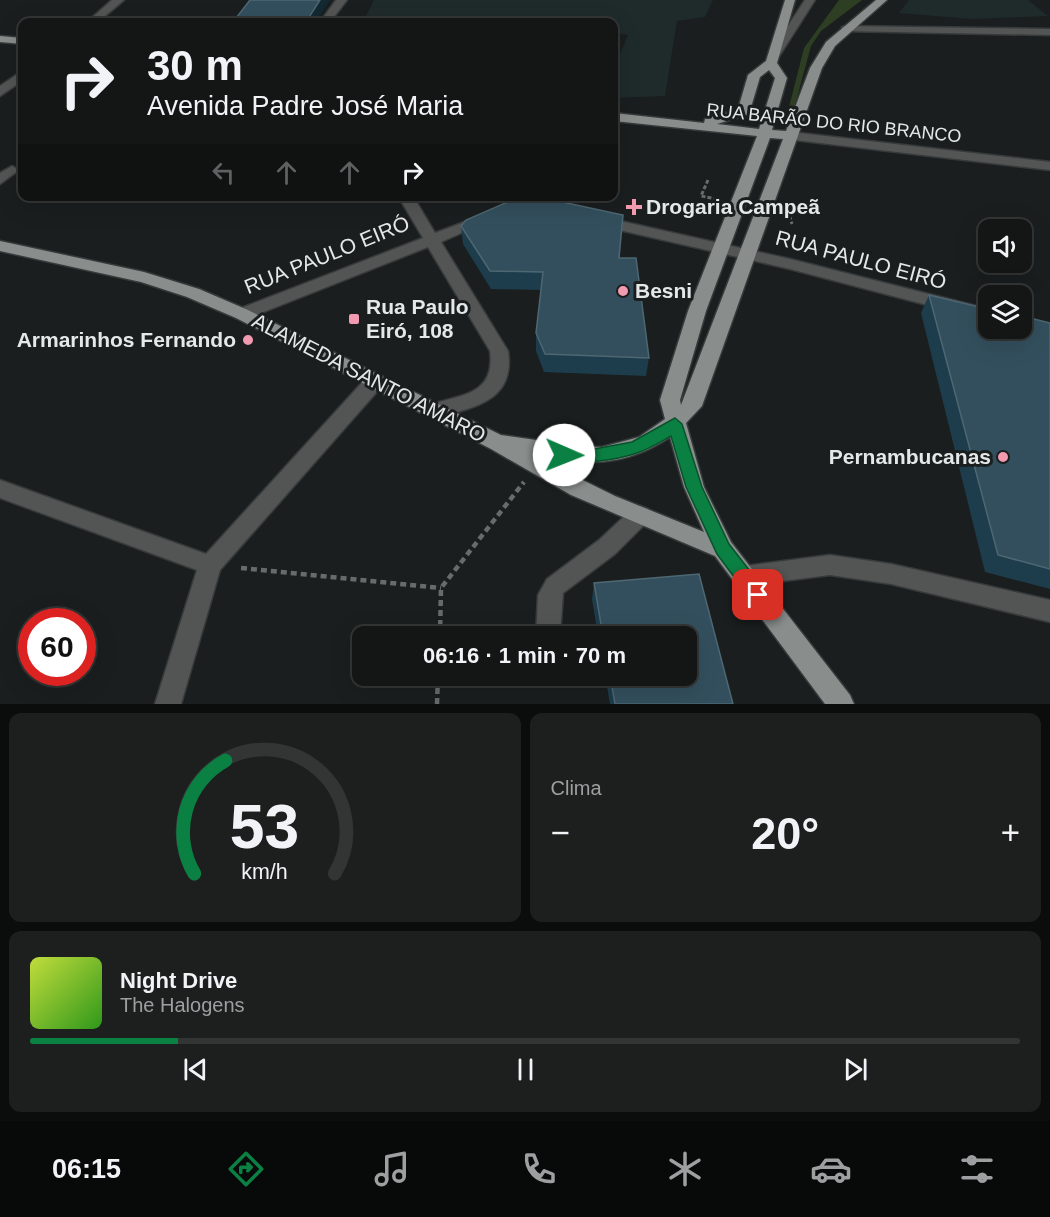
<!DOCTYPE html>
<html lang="pt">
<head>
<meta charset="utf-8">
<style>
  :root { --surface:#141616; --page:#1d1f1f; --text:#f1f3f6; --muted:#9d9fa1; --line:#333535; --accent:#0b8043 }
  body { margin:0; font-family:Helvetica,sans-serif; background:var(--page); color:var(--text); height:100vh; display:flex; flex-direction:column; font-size:22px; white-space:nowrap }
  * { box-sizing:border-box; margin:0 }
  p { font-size:20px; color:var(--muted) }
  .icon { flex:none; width:33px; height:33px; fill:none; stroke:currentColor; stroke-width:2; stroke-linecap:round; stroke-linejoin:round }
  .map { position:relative; height:704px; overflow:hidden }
  .side { display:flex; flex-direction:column; gap:9px; padding:9px; background:#0b0c0c; flex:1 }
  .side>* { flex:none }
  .banner { position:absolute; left:18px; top:18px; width:600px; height:183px; border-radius:12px; box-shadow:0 6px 24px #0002,0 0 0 2px var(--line); background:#141616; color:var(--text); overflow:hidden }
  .controls { position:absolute; left:978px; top:219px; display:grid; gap:12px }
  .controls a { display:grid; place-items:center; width:54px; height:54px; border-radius:12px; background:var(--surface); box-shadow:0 6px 24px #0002,0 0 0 2px var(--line); font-size:30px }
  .speed { position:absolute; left:18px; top:608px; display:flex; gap:12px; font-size:30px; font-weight:700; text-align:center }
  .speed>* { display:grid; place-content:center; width:78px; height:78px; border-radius:50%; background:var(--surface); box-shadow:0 6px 24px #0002,0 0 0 2px var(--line); line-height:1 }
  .speed .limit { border:9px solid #d22; background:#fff; color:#111 }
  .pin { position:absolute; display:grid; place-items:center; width:51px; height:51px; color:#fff; margin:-26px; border-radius:12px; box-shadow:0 3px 9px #0006 }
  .me { position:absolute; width:66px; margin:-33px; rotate:91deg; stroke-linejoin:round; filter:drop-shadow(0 0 4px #0008) }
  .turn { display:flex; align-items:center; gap:21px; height:126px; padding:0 30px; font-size:27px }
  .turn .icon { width:78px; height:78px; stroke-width:2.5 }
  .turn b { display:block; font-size:42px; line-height:51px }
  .lanes { display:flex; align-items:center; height:57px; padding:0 30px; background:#0003; justify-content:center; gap:30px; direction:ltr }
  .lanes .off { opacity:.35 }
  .big { font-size:45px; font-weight:600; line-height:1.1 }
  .side .card { flex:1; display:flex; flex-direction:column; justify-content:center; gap:9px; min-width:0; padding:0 21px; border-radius:12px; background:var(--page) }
  .side .dial { align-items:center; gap:0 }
  .dial svg { height:156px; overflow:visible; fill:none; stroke:var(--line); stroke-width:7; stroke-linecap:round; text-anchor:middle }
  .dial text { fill:var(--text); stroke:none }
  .song { display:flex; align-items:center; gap:18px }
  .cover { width:72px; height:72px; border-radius:9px; background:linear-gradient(135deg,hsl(70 70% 55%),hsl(110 70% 35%)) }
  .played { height:6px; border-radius:3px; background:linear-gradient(90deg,var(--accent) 15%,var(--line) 15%) }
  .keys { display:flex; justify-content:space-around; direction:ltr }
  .heat { display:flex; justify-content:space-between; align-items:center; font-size:33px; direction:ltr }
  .side .tiles { flex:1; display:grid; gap:9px; grid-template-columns:1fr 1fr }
  .card:last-child { grid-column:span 2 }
  .trip { position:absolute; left:352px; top:626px; width:345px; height:60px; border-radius:12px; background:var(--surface); box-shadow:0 6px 24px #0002,0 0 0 2px var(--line); font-weight:600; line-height:60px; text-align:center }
  .tabs { display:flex; height:96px; justify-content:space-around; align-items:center; background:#080909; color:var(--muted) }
  .tabs .icon { width:42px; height:42px }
  .tabs .current { color:var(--accent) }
  .tabs b { font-size:27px; color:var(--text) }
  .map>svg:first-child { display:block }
</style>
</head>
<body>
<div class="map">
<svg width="1050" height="704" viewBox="0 0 1050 704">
  <rect width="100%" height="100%" fill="#1a1e1e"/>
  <path fill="#1f2a2b" d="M 374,0 L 713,0 L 705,17 L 677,21 L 665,96 L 614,98 L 614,68 L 628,35 L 614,33 L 614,22 L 363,22 Z
    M 909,0 L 1028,0 L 1048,16 L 971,19 L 899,13 Z"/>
  <path fill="#2d3e23" d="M 839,0 L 862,0 L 821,31 L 811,46 L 792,116 L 787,115 L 804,48 Z"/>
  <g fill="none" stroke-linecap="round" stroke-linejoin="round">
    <defs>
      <path id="minor" d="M 112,0 L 124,0 L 98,22 L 87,22 Z
        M 336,0 L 347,0 L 330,22 L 320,22 Z
        M 805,0 L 815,0 L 778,58 L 770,58 L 768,56 Z
        M 846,26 L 1050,29 L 1050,35 L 842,31 L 842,27 Z
        M 22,71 L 22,81 L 0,96 L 0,86 Z
        M 791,132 L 1050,162 L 1050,170 L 786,139 L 784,136 Z
        M 12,166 L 19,170 L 0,184 L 0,173 Z
        M 398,196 L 413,196 L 435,233 L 483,215 L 491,220 L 441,242 L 508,351 C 516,402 471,409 432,418 L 425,416 L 422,411 L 425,406 C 458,395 496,397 490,351 L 428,247 L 248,318 L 236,318 L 233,314 L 236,310 L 423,238 Z
        M 598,216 L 790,259 L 988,309 L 988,321 L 790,269 L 593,224 L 590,221 Z
        M 375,374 L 382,376 L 384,381 L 382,386 L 220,570 L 181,704 L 155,704 L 197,570 L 0,498 L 0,480 L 206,554 L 368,376 Z
        M 640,506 L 648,509 L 651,515 L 648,521 L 615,554 L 563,593 L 560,636 L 536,636 L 538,595 L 547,579 L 599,540 L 632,509 Z
        M 830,555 L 891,564 L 1050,600 L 1050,622 L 891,584 L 830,575 L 745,586 L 737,583 L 734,576 L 737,569 L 745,566 Z"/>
      <path id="major" d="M 785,0 L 795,0 L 777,63 L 787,78 L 772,130 L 786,131 L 810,68 L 826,42 L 876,0 L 887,0 L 835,46 L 822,68 L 702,406 L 686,423 L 704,487 L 731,542 L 850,695 L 854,704 L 825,704 L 715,556 L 571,495 L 491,449 L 236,318 L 187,297 L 141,282 L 0,251 L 0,241 L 144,272 L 199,289 L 248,310 L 501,435 L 579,446 L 602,447 L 639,437 L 665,419 L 660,400 L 688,311 L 757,136 L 614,121 L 614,113 L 704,123 L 705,119 L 738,109 L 748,75 L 766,61 ZM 769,70 L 775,78 L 759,129 L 717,124 L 749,114 L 760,77 ZM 770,138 L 783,139 L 681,405 L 680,400 L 706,311 ZM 670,437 L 684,487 L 704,532 L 615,496 L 536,457 C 588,465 625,467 670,437 Z
        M 0,36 L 22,38 L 22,44 L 0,42 Z"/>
    </defs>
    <use href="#minor" stroke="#363a3a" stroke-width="3"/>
    <use href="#major" stroke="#363a3a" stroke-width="3"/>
    <path stroke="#676b6b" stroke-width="3" stroke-dasharray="4 2" stroke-linecap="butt" d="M 708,180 L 701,196 L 716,199
      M 788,210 L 792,224"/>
    <path stroke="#676b6b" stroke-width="4.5" stroke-dasharray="6 4" stroke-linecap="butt" d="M 241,568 L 441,588
      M 440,636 L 441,588 L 524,482
      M 437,704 L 438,675"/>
    <use href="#minor" fill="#535554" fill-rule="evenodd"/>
    <use href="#major" fill="#898d8b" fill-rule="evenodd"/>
  </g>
  <path fill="#1d3d4c" d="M 461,226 L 619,258 L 649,358 L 646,376 L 544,372 L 536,351 L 536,333 L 541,290 L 491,289 L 463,244 Z
    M 929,295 L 1050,323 L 1050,589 L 985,572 L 921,313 Z
    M 699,574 L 733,704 L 610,704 L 605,675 L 687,675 L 687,636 L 598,636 L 592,599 L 594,583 Z"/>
  <path fill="#132932" d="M 320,0 L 330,0 L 316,22 L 306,22 Z"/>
  <path fill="#334f5d" stroke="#4e6772" stroke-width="1.5" d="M 250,0 L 320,0 L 306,22 L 233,22 Z
    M 553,200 L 623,215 L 619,258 L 636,258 L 649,358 L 545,354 L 536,333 L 543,272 L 490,271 L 461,226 L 466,220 L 510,201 Z
    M 929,295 L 988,309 L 988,328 L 1022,328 L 1022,316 L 1050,323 L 1050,569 L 998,555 Z
    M 699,574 L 733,704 L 615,704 L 610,675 L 687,675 L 687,636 L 603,636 L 594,583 Z"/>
  <path fill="#0b8043" stroke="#07532c" stroke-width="1.5" d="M 675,418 L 682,424 L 702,487 L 729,544 L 764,589 L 767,595 L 764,601 L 758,603 L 752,601 L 717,554 L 686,487 L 671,436 C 660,442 649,449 637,453 C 623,458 564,470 557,455 L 564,449 L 589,450 L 632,442 Z"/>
  <g fill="#f29aaf" stroke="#1a1e1e" stroke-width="2">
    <path d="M631 198h6v6h6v6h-6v6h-6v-6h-6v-6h6z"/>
    <circle cx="623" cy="291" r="6"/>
    <rect x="348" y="313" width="12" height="12" rx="3"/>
    <circle cx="248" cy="340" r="6"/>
    <circle cx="1003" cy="457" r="6"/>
  </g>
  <g text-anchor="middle" stroke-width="6" stroke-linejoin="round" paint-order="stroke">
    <g font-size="18" fill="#e5e8e8" stroke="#1a1e1e">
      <text transform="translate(834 123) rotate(6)" y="6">RUA BARÃO DO RIO BRANCO</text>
    </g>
    <g font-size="21" font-weight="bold" fill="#e5e8e8" stroke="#1a1e1e" text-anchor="start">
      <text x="646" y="214">Drogaria Campeã</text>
      <text x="635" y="298">Besni</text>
      <text x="366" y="314">Rua Paulo<tspan x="366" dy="24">Eiró, 108</tspan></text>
      <text x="236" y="347" text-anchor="end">Armarinhos Fernando</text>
      <text x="991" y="464" text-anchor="end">Pernambucanas</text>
    </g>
    <g font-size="21" fill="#e5e8e8" stroke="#1a1e1e">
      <text transform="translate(327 255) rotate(-22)" y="7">RUA PAULO EIRÓ</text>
      <text transform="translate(861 260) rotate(15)" y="7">RUA PAULO EIRÓ</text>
      <text transform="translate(369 378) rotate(27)" y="7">ALAMEDA SANTO AMARO</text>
    </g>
  </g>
</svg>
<div class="controls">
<a><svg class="icon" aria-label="sound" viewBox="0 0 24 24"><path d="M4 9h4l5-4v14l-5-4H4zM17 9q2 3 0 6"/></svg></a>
<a><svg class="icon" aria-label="layers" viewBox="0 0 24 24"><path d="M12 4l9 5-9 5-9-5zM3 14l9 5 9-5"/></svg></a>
</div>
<div class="speed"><div class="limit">60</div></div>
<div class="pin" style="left:758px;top:595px;background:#d93025"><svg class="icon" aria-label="arrive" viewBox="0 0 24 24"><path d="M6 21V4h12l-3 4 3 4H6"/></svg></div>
<svg class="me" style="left:564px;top:455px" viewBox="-20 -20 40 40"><circle r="19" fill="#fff"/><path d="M0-13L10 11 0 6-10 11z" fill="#0b8043"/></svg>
<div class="trip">06:16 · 1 min · 70 m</div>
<div class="banner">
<div class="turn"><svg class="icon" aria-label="right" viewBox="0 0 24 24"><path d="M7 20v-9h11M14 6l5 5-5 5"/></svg><div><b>30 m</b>Avenida Padre José Maria</div></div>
<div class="lanes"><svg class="icon off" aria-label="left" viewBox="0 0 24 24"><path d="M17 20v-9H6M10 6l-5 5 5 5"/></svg><svg class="icon off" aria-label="ahead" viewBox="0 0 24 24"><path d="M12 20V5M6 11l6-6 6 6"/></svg><svg class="icon off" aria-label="ahead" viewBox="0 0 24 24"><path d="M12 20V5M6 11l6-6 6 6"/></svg><svg class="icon" aria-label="right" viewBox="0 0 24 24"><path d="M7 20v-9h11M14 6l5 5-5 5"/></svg></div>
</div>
</div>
<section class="side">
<div class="tiles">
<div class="card dial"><svg viewBox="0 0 100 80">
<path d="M14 69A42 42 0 1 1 86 69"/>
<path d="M14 69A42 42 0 0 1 30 11" stroke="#0b8043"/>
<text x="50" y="56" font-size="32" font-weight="700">53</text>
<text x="50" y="72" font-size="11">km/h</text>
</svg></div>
<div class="card"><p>Clima</p>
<div class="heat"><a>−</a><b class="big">20°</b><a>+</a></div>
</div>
<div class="card">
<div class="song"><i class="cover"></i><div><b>Night Drive</b><p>The Halogens</p></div></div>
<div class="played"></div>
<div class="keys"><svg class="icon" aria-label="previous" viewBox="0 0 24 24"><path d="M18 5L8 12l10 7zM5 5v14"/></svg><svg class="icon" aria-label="pause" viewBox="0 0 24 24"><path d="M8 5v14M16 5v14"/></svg><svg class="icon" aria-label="next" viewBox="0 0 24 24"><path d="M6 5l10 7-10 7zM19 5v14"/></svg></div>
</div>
</div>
</section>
<nav class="tabs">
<b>06:15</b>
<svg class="icon current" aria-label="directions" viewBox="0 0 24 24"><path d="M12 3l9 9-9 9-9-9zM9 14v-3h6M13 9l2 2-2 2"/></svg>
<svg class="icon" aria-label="music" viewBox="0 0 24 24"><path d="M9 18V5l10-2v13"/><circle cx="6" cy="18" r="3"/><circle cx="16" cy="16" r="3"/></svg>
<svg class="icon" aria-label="phone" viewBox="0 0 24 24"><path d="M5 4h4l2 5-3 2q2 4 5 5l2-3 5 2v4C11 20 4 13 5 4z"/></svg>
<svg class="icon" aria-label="climate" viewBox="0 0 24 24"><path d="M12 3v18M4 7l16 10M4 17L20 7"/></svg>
<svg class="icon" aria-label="car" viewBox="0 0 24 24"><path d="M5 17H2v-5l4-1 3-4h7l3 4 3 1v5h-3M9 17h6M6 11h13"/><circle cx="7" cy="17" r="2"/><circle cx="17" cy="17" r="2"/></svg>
<svg class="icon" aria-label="filters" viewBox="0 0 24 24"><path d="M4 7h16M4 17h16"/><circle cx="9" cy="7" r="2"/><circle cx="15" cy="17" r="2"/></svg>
</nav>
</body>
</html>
